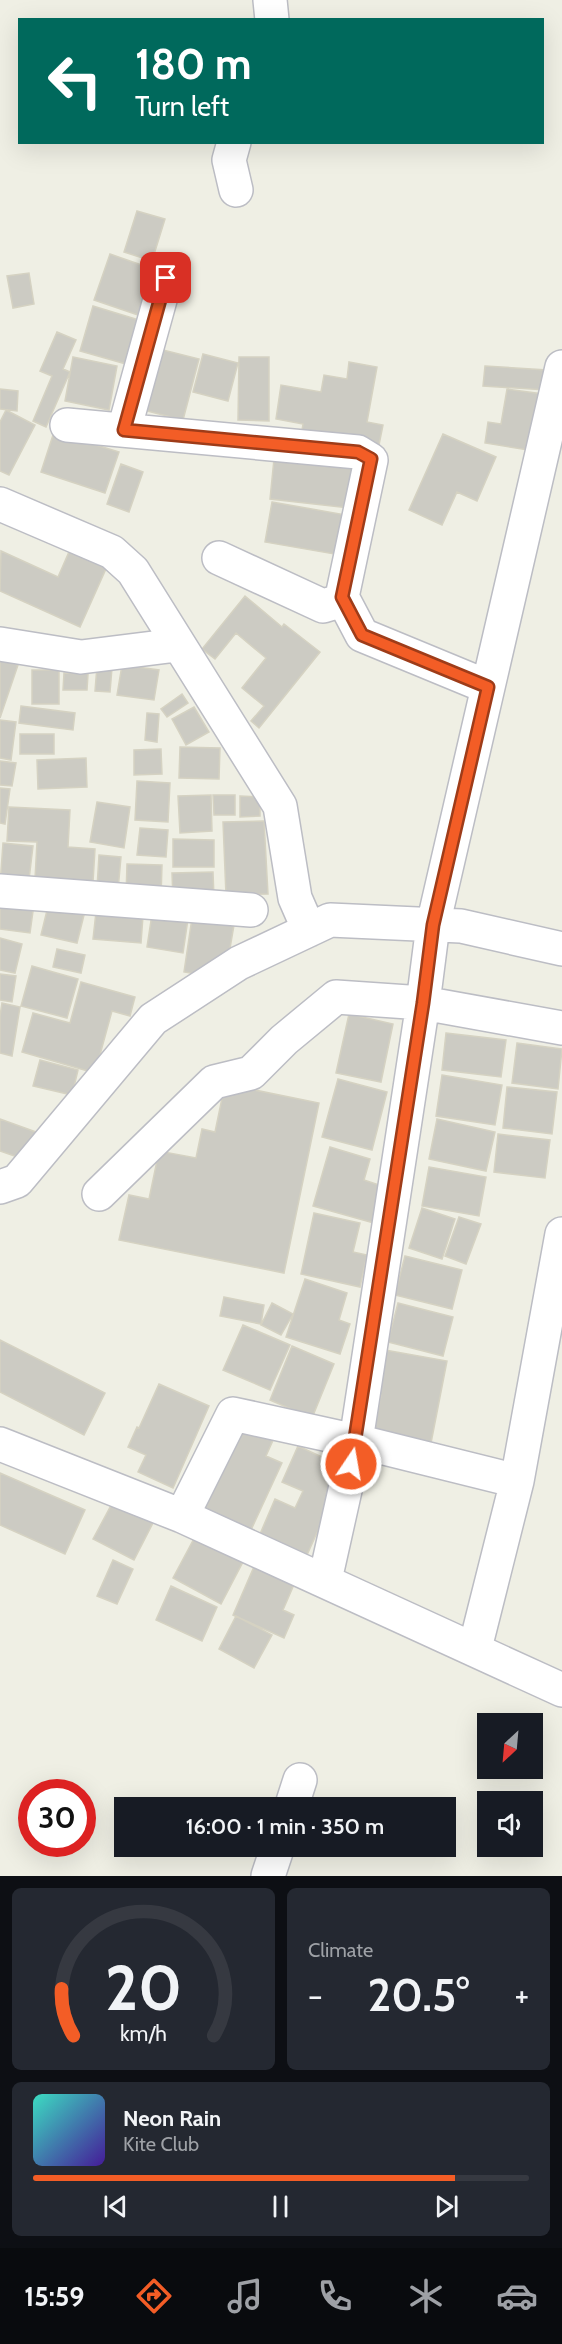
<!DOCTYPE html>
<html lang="en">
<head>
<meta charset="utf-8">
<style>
  :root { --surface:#171b24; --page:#242831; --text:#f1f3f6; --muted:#9ea1a6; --line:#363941; --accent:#f35d26 }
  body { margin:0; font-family:Cabin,sans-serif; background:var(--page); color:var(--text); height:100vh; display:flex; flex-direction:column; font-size:22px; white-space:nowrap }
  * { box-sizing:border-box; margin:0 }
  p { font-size:20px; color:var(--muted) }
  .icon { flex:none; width:33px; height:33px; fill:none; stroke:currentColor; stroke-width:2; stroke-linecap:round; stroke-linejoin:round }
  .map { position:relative; height:1876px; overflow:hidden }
  .side { display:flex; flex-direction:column; gap:12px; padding:12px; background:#0d0f14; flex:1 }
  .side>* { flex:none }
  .banner { position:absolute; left:18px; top:18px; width:526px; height:126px; border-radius:0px; box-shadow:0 6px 24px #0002; background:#00695c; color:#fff; overflow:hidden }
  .needle { width:39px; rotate:206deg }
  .controls { position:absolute; left:477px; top:1713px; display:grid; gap:12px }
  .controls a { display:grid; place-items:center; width:66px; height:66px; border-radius:0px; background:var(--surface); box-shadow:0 6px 24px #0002; font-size:30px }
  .speed { position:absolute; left:18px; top:1779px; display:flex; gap:12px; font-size:30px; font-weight:700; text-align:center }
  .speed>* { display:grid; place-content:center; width:78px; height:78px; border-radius:50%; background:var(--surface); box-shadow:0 6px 24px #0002; line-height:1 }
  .speed .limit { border:9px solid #d22; background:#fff; color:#111 }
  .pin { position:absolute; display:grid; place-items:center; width:51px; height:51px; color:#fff; margin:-26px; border-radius:12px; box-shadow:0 3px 9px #0006 }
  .me { position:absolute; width:66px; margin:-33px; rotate:12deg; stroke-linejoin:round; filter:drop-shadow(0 0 4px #0008) }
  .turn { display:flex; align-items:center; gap:21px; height:126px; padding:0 18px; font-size:27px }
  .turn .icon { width:78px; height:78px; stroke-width:2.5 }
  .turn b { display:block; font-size:42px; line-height:51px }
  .big { font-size:45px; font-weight:600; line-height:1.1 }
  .side .tile { flex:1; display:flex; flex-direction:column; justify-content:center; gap:9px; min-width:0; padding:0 21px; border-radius:9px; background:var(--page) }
  .side .dial { align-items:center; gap:0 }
  .dial svg { height:156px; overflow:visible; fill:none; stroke:var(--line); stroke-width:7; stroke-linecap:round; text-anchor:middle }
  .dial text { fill:var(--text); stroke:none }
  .song { display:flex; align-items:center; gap:18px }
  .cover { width:72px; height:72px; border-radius:9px; background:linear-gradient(135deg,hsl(170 70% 55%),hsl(260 70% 35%)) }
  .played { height:6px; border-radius:3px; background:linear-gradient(90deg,var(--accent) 85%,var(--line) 85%) }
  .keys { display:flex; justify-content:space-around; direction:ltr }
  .heat { display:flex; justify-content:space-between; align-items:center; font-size:33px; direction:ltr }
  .side .tiles { flex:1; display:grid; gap:12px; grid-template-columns:1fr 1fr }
  .tile:last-child { grid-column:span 2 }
  .trip { position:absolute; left:114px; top:1797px; width:342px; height:60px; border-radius:0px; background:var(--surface); box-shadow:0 6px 24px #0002; font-weight:600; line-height:60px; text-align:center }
  .tabs { display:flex; height:96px; justify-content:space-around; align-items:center; background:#090b0e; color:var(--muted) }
  .tabs .icon { width:42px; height:42px }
  .tabs .on { color:var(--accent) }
  .tabs b { font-size:27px; color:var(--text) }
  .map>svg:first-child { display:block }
</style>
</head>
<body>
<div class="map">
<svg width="562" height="1876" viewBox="0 0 562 1876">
  <rect width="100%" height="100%" fill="#efefe4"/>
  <path fill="#cccbc3" stroke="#d5d2c2" stroke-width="1.5" d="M 137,211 L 165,219 L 152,261 L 124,252 Z
    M 110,254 L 153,269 L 138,315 L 94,300 Z
    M 29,273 L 34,304 L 13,308 L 7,276 Z
    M 93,306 L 139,320 L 126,364 L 80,351 Z
    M 57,332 L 76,340 L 63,369 L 70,372 L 46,427 L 33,421 L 52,376 L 40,371 Z
    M 163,350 L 199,359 L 183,420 L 147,411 Z
    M 203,354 L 238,363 L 228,401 L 193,392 Z
    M 73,357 L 117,366 L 109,410 L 65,401 Z
    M 239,357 L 269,357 L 269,421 L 238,420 Z
    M 349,362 L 377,367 L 367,422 L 383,425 L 378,450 L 301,437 L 303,424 L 276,419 L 281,385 L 321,392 L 324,375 L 347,379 Z
    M 485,366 L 547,370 L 546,390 L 483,386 Z
    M 0,389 L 18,391 L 17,411 L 0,409 Z
    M 507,389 L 543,394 L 534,451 L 485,443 L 488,422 L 501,424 Z
    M 6,410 L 35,425 L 9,475 L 0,471 L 0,422 Z
    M 54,432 L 119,452 L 105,493 L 41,472 Z
    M 443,434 L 496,457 L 477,501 L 457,492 L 442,525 L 409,510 Z
    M 275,449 L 354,457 L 349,508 L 270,499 Z
    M 121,464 L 143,472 L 129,512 L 107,504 Z
    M 272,502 L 346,515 L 340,555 L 265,542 Z
    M 72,545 L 109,562 L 80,627 L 0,591 L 1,551 L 58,577 Z
    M 245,596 L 282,627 L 284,624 L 320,652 L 259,728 L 251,721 L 264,706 L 242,688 L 266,658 L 236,633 L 215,659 L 202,649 Z
    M 0,659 L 18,665 L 0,718 Z
    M 122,665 L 159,670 L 154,700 L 117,695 Z
    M 97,666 L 112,668 L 110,692 L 95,691 Z
    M 32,670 L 59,670 L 59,704 L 32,704 Z
    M 64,673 L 88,674 L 87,690 L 63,690 Z
    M 182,694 L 188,703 L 167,717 L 161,709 Z
    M 21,706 L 75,713 L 73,730 L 19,723 Z
    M 194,707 L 209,732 L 186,745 L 172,719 Z
    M 147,713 L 159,714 L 157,742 L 145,740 Z
    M 0,720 L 16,722 L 11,760 L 0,758 Z
    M 20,734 L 54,734 L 54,754 L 20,754 Z
    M 180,747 L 220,748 L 219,779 L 179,778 Z
    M 161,749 L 162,774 L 134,775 L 134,750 Z
    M 86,758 L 87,787 L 38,789 L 37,760 Z
    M 0,761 L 16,763 L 12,786 L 0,785 Z
    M 137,781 L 170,783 L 168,822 L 135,820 Z
    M 0,788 L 10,789 L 5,824 L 0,823 Z
    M 211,795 L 212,831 L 180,833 L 178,796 Z
    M 213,795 L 235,795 L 235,815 L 214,815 Z
    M 240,796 L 260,797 L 260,816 L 240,817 Z
    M 97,802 L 130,807 L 124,848 L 90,842 Z
    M 9,807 L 70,810 L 68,847 L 95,849 L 93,882 L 35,879 L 37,842 L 7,841 Z
    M 264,821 L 268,894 L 226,895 L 223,822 Z
    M 140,828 L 168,830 L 166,857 L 137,855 Z
    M 173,839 L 214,840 L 214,867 L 173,867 Z
    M 3,843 L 33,846 L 28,888 L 0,885 Z
    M 99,855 L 121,857 L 118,890 L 97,888 Z
    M 127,864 L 162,865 L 161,897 L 126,896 Z
    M 213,872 L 214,898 L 173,899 L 172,873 Z
    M 50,898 L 86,907 L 77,943 L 41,935 Z
    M 0,899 L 34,904 L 30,933 L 0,929 Z
    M 96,912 L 143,916 L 141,943 L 93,939 Z
    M 152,914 L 188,919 L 183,953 L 147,947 Z
    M 192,918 L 234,925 L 228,960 L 216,958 L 213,977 L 184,972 Z
    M 0,938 L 22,944 L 15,973 L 0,970 Z
    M 57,949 L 85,955 L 81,973 L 53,967 Z
    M 32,966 L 78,979 L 67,1018 L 21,1006 Z
    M 0,974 L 16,976 L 12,1002 L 0,1000 Z
    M 81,982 L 135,997 L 130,1016 L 112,1011 L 95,1073 L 22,1052 L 33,1013 L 70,1023 Z
    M 2,1003 L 20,1007 L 12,1056 L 0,1053 L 0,1016 Z
    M 349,1014 L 393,1024 L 381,1082 L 336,1073 Z
    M 446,1033 L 506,1040 L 501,1077 L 442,1070 Z
    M 517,1043 L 562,1049 L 558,1089 L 512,1083 Z
    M 40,1060 L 78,1070 L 72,1095 L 33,1086 Z
    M 442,1075 L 502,1085 L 495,1125 L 436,1116 Z
    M 338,1079 L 387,1092 L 372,1150 L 322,1137 Z
    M 225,1084 L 319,1103 L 284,1273 L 119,1240 L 129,1195 L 149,1199 L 159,1151 L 196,1158 L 202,1129 L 215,1132 Z
    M 507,1087 L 557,1092 L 552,1134 L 503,1128 Z
    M 0,1119 L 36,1132 L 26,1160 L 0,1151 Z
    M 437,1119 L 495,1132 L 486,1171 L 429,1159 Z
    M 498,1134 L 550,1140 L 545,1178 L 494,1172 Z
    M 330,1147 L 370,1159 L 364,1180 L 385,1187 L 374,1223 L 313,1206 Z
    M 429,1167 L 486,1177 L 479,1216 L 422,1206 Z
    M 422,1208 L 455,1219 L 442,1259 L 409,1248 Z
    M 314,1213 L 360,1223 L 353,1252 L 367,1255 L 360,1287 L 301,1274 Z
    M 459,1217 L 481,1224 L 466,1264 L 445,1256 Z
    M 405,1256 L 462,1270 L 452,1309 L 395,1295 Z
    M 305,1279 L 347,1293 L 339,1320 L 350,1324 L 340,1354 L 286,1337 Z
    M 224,1297 L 264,1305 L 261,1324 L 220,1316 Z
    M 272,1303 L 293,1314 L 281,1335 L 261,1325 Z
    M 398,1303 L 453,1317 L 443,1356 L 388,1342 Z
    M 243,1325 L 290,1345 L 270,1390 L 223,1370 Z
    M 0,1340 L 105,1393 L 84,1435 L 0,1392 Z
    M 292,1346 L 334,1364 L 312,1418 L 270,1400 Z
    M 385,1350 L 447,1361 L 431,1443 L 374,1432 L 381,1395 L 377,1394 Z
    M 159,1384 L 209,1406 L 173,1488 L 138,1472 L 146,1455 L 128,1447 L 137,1427 L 139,1428 Z
    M 241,1423 L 274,1438 L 266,1456 L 282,1463 L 251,1530 L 202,1507 Z
    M 298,1446 L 346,1468 L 307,1555 L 260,1534 L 275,1499 L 295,1508 L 303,1491 L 282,1482 Z
    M 0,1473 L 85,1510 L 65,1554 L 0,1525 Z
    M 115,1498 L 155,1519 L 134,1560 L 93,1539 Z
    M 197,1533 L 245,1558 L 221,1604 L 173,1578 Z
    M 113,1560 L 133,1569 L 117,1604 L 97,1596 Z
    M 256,1562 L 296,1580 L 283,1610 L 294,1615 L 284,1638 L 233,1615 Z
    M 171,1586 L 217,1607 L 202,1641 L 156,1620 Z
    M 236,1616 L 272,1635 L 254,1668 L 219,1649 Z"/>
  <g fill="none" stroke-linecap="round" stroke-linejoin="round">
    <defs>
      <path id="minor" d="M 270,0 L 272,20
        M 234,142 L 229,160 L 236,190
        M 562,367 L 433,925 L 423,1003 L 356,1441 L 517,1481 L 562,1234
        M 67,425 L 358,452 L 371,460 L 342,597 L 362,635 L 488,687
        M 124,430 L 166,278
        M 0,504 L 112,552 L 133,571 L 280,806 L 295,898 L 309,930
        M 219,558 L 323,606 L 343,600
        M 0,644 L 81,657 L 177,645
        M 0,891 L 251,910
        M 0,1187 L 17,1181 L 153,1019 L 239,963 L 330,920 L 461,926 L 562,949
        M 99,1194 L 214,1082 L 251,1073 L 284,1040 L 336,997 L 423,1003 L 562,1028
        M 0,1444 L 182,1516 L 562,1690
        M 182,1516 L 233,1414 L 356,1441 L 325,1580
        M 475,1648 L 517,1481
        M 291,1808 L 300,1780
        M 268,1876 L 278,1846"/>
    </defs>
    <use href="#minor" stroke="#bcbdc4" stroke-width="36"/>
    <use href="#minor" stroke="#fff" stroke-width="33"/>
  </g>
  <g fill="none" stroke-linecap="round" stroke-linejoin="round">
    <defs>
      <path id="route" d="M 166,278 L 124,430 L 358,452 L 371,459 L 342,597 L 362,635 L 488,687 L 433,925 L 423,1003 L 351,1464"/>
    </defs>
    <use href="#route" stroke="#9e3c19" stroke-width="15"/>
    <use href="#route" stroke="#f35d26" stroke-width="10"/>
  </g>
</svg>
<div class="controls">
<a><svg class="needle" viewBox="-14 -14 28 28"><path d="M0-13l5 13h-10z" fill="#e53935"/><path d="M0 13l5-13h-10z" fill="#9ea1a6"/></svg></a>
<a><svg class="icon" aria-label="sound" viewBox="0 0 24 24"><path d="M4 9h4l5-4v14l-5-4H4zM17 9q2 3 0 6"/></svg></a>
</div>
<div class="speed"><div class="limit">30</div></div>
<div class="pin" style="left:166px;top:278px;background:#d93025"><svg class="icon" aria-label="arrive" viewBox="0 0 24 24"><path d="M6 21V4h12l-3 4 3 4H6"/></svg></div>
<svg class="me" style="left:351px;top:1464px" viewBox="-20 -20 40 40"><circle r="17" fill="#f35d26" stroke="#fff" stroke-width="3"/><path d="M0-11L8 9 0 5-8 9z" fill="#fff"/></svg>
<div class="trip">16:00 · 1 min · 350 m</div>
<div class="banner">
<div class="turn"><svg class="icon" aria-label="left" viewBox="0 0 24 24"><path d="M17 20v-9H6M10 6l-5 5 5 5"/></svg><div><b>180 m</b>Turn left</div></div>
</div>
</div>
<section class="side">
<div class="tiles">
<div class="tile dial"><svg viewBox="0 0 100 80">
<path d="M14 69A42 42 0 1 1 86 69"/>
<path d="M14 69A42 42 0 0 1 8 45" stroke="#f35d26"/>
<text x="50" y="56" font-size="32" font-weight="700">20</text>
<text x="50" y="72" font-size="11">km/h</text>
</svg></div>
<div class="tile"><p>Climate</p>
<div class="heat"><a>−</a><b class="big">20.5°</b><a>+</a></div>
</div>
<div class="tile">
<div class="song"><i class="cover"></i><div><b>Neon Rain</b><p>Kite Club</p></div></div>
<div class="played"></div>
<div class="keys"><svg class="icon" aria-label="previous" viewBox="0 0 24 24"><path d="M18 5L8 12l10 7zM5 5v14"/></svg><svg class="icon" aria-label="pause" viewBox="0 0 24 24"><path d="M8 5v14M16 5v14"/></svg><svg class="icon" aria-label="next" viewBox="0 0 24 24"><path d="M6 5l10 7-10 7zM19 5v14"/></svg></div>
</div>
</div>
</section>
<nav class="tabs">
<b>15:59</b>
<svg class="icon on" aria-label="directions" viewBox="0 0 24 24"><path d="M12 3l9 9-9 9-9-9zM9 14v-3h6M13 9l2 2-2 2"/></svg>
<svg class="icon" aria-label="music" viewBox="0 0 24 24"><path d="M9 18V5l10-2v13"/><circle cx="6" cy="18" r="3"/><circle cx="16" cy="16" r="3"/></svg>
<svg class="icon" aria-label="phone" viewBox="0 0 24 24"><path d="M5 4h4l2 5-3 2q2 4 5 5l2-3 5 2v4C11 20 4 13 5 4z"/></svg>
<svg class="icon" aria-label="climate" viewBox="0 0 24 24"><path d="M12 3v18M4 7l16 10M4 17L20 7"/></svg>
<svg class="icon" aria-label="car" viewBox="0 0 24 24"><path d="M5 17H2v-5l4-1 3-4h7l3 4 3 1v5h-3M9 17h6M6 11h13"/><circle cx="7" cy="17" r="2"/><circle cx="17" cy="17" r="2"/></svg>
</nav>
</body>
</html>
